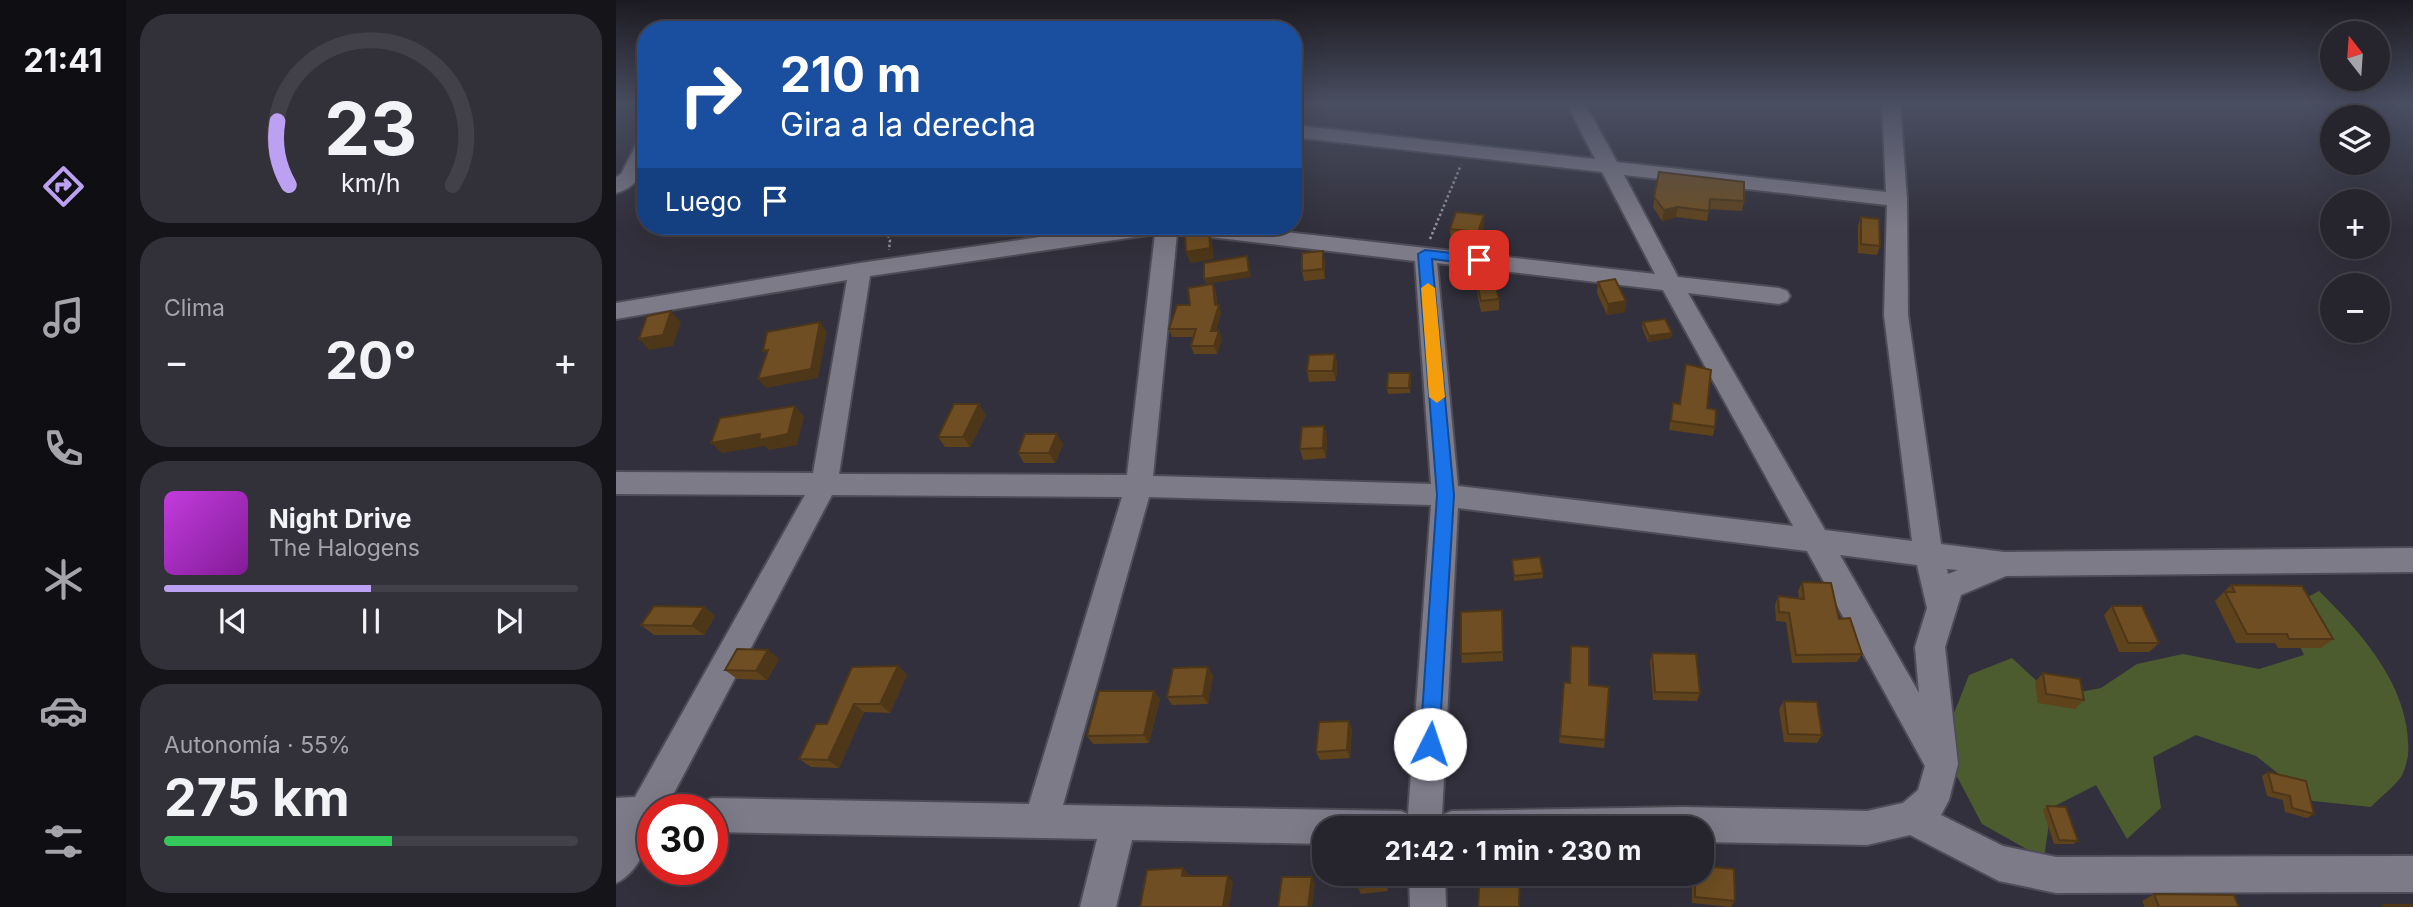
<!DOCTYPE html>
<html lang="es">
<head>
<meta charset="utf-8">
<style>
  :root { --surface:#26242d; --page:#323039; --text:#f1f3f6; --muted:#a4a4aa; --line:#424149; --accent:#bca0f2 }
  body { margin:0; font-family:Inter,sans-serif; background:var(--page); color:var(--text); height:100vh; display:flex; flex-direction:column; font-size:26px; white-space:nowrap }
  * { box-sizing:border-box; margin:0 }
  p { font-size:23px; color:var(--muted) }
  .icon { flex:none; width:38px; height:38px; fill:none; stroke:currentColor; stroke-width:2; stroke-linecap:round; stroke-linejoin:round }
  .map { position:relative; flex:1; overflow:hidden }
  .sheet { display:flex; flex-direction:column; gap:14px; padding:14px; background:#151419; width:490px }
  .sheet>* { flex:none }
  .banner { position:absolute; left:21px; top:21px; width:665px; height:214px; border-radius:28px; box-shadow:0 7px 28px #0002,0 0 0 2px var(--line); background:#1a4fa0; color:#fff; overflow:hidden }
  .needle { width:46px; rotate:343deg }
  .controls { position:absolute; left:1704px; top:21px; display:grid; gap:14px }
  .controls a { display:grid; place-items:center; width:70px; height:70px; border-radius:50%; background:var(--surface); box-shadow:0 7px 28px #0002,0 0 0 2px var(--line); font-size:35px }
  .speed { position:absolute; left:21px; top:794px; display:flex; gap:14px; font-size:35px; font-weight:700; text-align:center }
  .speed>* { display:grid; place-content:center; width:91px; height:91px; border-radius:50%; background:var(--surface); box-shadow:0 7px 28px #0002,0 0 0 2px var(--line); line-height:1 }
  .speed .limit { border:10px solid #d22; background:#fff; color:#111 }
  .pin { position:absolute; display:grid; place-items:center; width:60px; height:60px; color:#fff; margin:-30px; border-radius:14px; box-shadow:0 4px 10px #0006 }
  .me { position:absolute; width:77px; margin:-38px; rotate:4deg; stroke-linejoin:round; filter:drop-shadow(0 0 5px #0008) }
  .turn { display:flex; align-items:center; gap:24px; height:147px; padding:0 28px; font-size:32px }
  .turn .icon { width:91px; height:91px; stroke-width:2.5 }
  .turn b { display:block; font-size:49px; line-height:60px }
  .then { display:flex; align-items:center; height:66px; padding:0 28px; background:#0003; gap:14px; font-size:26px }
  .big { font-size:52px; font-weight:700; line-height:1.1 }
  .sheet .card { flex:1; display:flex; flex-direction:column; justify-content:center; gap:10px; min-width:0; padding:0 24px; border-radius:28px; background:var(--page) }
  .sheet .dial { align-items:center; gap:0 }
  .dial svg { height:182px; overflow:visible; fill:none; stroke:var(--line); stroke-width:7; stroke-linecap:round; text-anchor:middle }
  .dial text { fill:var(--text); stroke:none }
  .song { display:flex; align-items:center; gap:21px }
  .cover { width:84px; height:84px; border-radius:10px; background:linear-gradient(135deg,hsl(290 70% 55%),hsl(290 70% 35%)) }
  .played { height:7px; border-radius:4px; background:linear-gradient(90deg,var(--accent) 50%,var(--line) 50%) }
  .keys { display:flex; justify-content:space-around; direction:ltr }
  .heat { display:flex; justify-content:space-between; align-items:center; font-size:38px; direction:ltr }
  .charge { height:10px; border-radius:5px; background:linear-gradient(90deg,#34c759 55%,var(--line) 0) }
  .trip { position:absolute; left:696px; top:816px; width:402px; height:70px; border-radius:28px; background:var(--surface); box-shadow:0 7px 28px #0002,0 0 0 2px var(--line); font-weight:700; line-height:70px; text-align:center }
  main { display:flex; flex:1; min-height:0 }
  .dock { display:flex; flex-direction:column; width:126px; justify-content:space-around; align-items:center; background:#0f0e12; color:var(--muted) }
  .dock .icon { width:49px; height:49px }
  .dock .active { color:var(--accent) }
  .dock b { font-size:32px; color:var(--text) }
  .map>svg:first-child { display:block }
</style>
</head>
<body>
<main>
<nav class="dock">
<b>21:41</b>
<svg class="icon active" aria-label="directions" viewBox="0 0 24 24"><path d="M12 3l9 9-9 9-9-9zM9 14v-3h6M13 9l2 2-2 2"/></svg>
<svg class="icon" aria-label="music" viewBox="0 0 24 24"><path d="M9 18V5l10-2v13"/><circle cx="6" cy="18" r="3"/><circle cx="16" cy="16" r="3"/></svg>
<svg class="icon" aria-label="phone" viewBox="0 0 24 24"><path d="M5 4h4l2 5-3 2q2 4 5 5l2-3 5 2v4C11 20 4 13 5 4z"/></svg>
<svg class="icon" aria-label="climate" viewBox="0 0 24 24"><path d="M12 3v18M4 7l16 10M4 17L20 7"/></svg>
<svg class="icon" aria-label="car" viewBox="0 0 24 24"><path d="M5 17H2v-5l4-1 3-4h7l3 4 3 1v5h-3M9 17h6M6 11h13"/><circle cx="7" cy="17" r="2"/><circle cx="17" cy="17" r="2"/></svg>
<svg class="icon" aria-label="filters" viewBox="0 0 24 24"><path d="M4 7h16M4 17h16"/><circle cx="9" cy="7" r="2"/><circle cx="15" cy="17" r="2"/></svg>
</nav>
<section class="sheet">
<div class="card dial"><svg viewBox="0 0 100 80">
<path d="M14 69A42 42 0 1 1 86 69"/>
<path d="M14 69A42 42 0 0 1 9 41" stroke="#bca0f2"/>
<text x="50" y="56" font-size="32" font-weight="700">23</text>
<text x="50" y="72" font-size="11">km/h</text>
</svg></div>
<div class="card"><p>Clima</p>
<div class="heat"><a>−</a><b class="big">20°</b><a>+</a></div>
</div>
<div class="card">
<div class="song"><i class="cover"></i><div><b>Night Drive</b><p>The Halogens</p></div></div>
<div class="played"></div>
<div class="keys"><svg class="icon" aria-label="previous" viewBox="0 0 24 24"><path d="M18 5L8 12l10 7zM5 5v14"/></svg><svg class="icon" aria-label="pause" viewBox="0 0 24 24"><path d="M8 5v14M16 5v14"/></svg><svg class="icon" aria-label="next" viewBox="0 0 24 24"><path d="M6 5l10 7-10 7zM19 5v14"/></svg></div>
</div>
<div class="card"><p>Autonomía · 55%</p><b class="big">275 km</b><div class="charge"></div></div>
</section>
<div class="map">
<svg width="1797" height="907" viewBox="0 0 1797 907">
  <rect width="100%" height="100%" fill="#32303c"/>
  <path fill="#4c5c2f" d="M 1703,591 C 1746,633 1797,690 1792,756 C 1790,763 1789,771 1785,777 C 1777,788 1764,797 1755,807 L 1697,801 L 1640,756 L 1580,735 L 1537,757 L 1545,808 L 1511,839 L 1480,785 L 1435,808 L 1428,859 L 1366,824 L 1336,767 L 1337,716 L 1353,675 L 1396,658 L 1438,697 L 1485,688 L 1521,664 L 1567,654 L 1643,669 L 1688,655 L 1667,610 Z"/>
  <g fill="none" stroke-linecap="round" stroke-linejoin="round">
    <defs>
      <path id="minor" d="M 950,102 L 968,102 L 1001,162 L 1270,192 L 1266,102 L 1284,102 L 1291,200 L 1292,315 L 1325,544 L 1388,552 L 1797,548 L 1797,572 L 1390,576 L 1345,595 L 1329,647 L 1342,764 L 1333,800 L 1325,815 L 1387,846 L 1440,857 L 1797,856 L 1797,892 L 1440,893 L 1383,881 L 1294,835 L 1251,845 L 1087,842 L 1087,828 L 709,828 L 709,844 L 516,840 L 500,907 L 464,907 L 481,839 L 96,832 L 96,810 L 81,810 L 84,803 L 96,798 L 413,804 L 506,497 L 216,495 L 51,806 L 52,810 L 37,810 C 37,835 25,872 0,883 L 0,798 L 19,797 L 189,495 L 0,494 L 0,472 L 197,473 L 231,280 L 0,319 L 0,303 L 244,263 L 500,226 L 617,226 L 1039,274 L 986,172 L 677,137 L 677,125 L 979,159 ZM 1008,175 L 1271,205 L 1268,315 L 1296,541 L 1209,530 L 1072,293 L 1163,304 L 1171,301 L 1174,296 L 1171,291 L 1163,288 L 1062,277 ZM 561,233 L 799,261 L 815,484 L 537,476 ZM 539,234 L 511,475 L 223,474 L 254,276 ZM 821,263 L 1047,290 L 1177,526 L 842,486 ZM 533,497 L 815,505 L 792,814 L 785,811 L 447,805 ZM 842,508 L 1191,551 L 1309,766 L 1302,790 L 1287,803 L 1251,811 L 1067,807 L 836,811 L 826,815 ZM 1224,555 L 1301,565 L 1311,608 L 1299,647 L 1303,693 ZM 1331,569 L 1342,570 L 1332,574 Z
        M 30,137 C 30,161 28,186 0,193 L 0,177 L 5,174 L 23,139 Z
        M 793,873 L 829,873 L 830,907 L 794,907 Z"/>
    </defs>
    <use href="#minor" stroke="#4e4d57" stroke-width="4"/>
    <path stroke="#94939d" stroke-width="2.5" stroke-dasharray="2.5 2.5" stroke-linecap="butt" d="M 268,226 L 274,240 L 273,250
      M 814,239 L 845,165"/>
    <use href="#minor" fill="#7e7b89" fill-rule="evenodd"/>
  </g>
  <path fill="#5f431d" d="M 1043,172 L 1128,201 L 1126,211 L 1093,209 L 1091,221 L 1060,217 L 1046,221 L 1037,207 Z
    M 868,215 L 868,225 L 863,243 L 835,240 L 834,229 Z
    M 1245,217 L 1264,246 L 1261,255 L 1242,253 L 1242,226 Z
    M 709,261 L 709,279 L 688,281 L 686,271 Z
    M 860,281 L 883,299 L 883,310 L 865,312 L 861,292 Z
    M 982,282 L 1010,301 L 1009,312 L 991,315 L 981,293 Z
    M 597,284 L 600,292 L 601,305 L 605,313 L 600,331 L 603,331 L 606,339 L 601,354 L 578,354 L 575,346 L 578,337 L 556,337 L 553,329 L 574,305 Z
    M 1027,322 L 1056,333 L 1055,338 L 1032,342 L 1026,327 Z
    M 719,354 L 721,364 L 720,381 L 693,382 L 691,371 Z
    M 1068,373 L 1091,408 L 1099,427 L 1097,436 L 1053,430 L 1057,403 L 1064,404 Z
    M 795,378 L 794,393 L 772,394 L 771,388 Z
    M 370,415 L 354,447 L 329,447 L 322,437 Z
    M 708,426 L 711,436 L 710,458 L 687,460 L 684,449 Z
    M 447,444 L 439,463 L 408,463 L 402,453 Z
    M 896,560 L 927,573 L 927,578 L 898,581 Z
    M 1186,582 L 1223,619 L 1246,654 L 1241,662 L 1176,663 L 1170,622 L 1160,621 L 1159,605 L 1162,596 L 1183,598 L 1182,591 Z
    M 1615,585 L 1717,639 L 1705,648 L 1662,648 L 1659,643 L 1620,643 L 1599,601 Z
    M 1496,606 L 1543,643 L 1533,652 L 1503,652 L 1488,615 Z
    M 88,607 L 99,616 L 88,635 L 38,635 L 25,625 Z
    M 886,610 L 887,661 L 846,663 L 845,654 Z
    M 955,646 L 973,685 L 989,740 L 988,748 L 943,743 L 948,682 L 954,683 Z
    M 152,650 L 163,659 L 151,680 L 121,679 L 109,670 Z
    M 1036,653 L 1084,693 L 1081,701 L 1037,700 L 1034,661 Z
    M 282,666 L 291,675 L 274,713 L 248,712 L 223,768 L 195,767 L 183,759 L 211,724 Z
    M 592,667 L 597,676 L 592,704 L 556,705 L 551,697 Z
    M 1427,673 L 1468,700 L 1459,709 L 1422,703 L 1419,682 Z
    M 538,691 L 544,699 L 533,743 L 477,744 L 471,736 Z
    M 1168,701 L 1206,735 L 1201,743 L 1168,742 L 1163,709 Z
    M 736,729 L 734,758 L 704,760 L 700,752 Z
    M 1652,772 L 1698,814 L 1691,818 L 1669,812 L 1667,800 L 1651,796 L 1646,776 Z
    M 1431,806 L 1462,841 L 1457,844 L 1438,844 L 1427,810 Z
    M 742,873 L 772,873 L 772,891 L 745,894 L 742,888 Z
    M 1076,873 L 1087,873 L 1119,901 L 1115,907 L 1076,903 Z
    M 1538,894 L 1623,907 L 1529,907 L 1526,901 Z"/>
  <path fill="#4d3718" d="M 1062,207 L 1060,217 L 1046,221 L 1048,210 Z
    M 868,215 L 868,225 L 863,243 L 862,232 Z
    M 593,231 L 596,242 L 598,259 L 574,263 L 570,252 Z
    M 707,251 L 709,261 L 709,279 L 707,269 Z
    M 631,256 L 635,277 L 590,284 L 588,279 Z
    M 597,284 L 600,292 L 601,310 L 603,305 L 605,313 L 598,339 L 595,331 L 599,305 Z
    M 1010,301 L 1009,312 L 991,315 L 992,304 Z
    M 55,311 L 65,322 L 57,346 L 33,350 L 23,339 Z
    M 204,322 L 211,332 L 202,378 L 150,388 L 142,379 Z
    M 603,331 L 606,339 L 601,354 L 598,346 Z
    M 1056,333 L 1055,338 L 1032,342 L 1033,336 Z
    M 719,354 L 721,364 L 720,381 L 717,371 Z
    M 363,404 L 370,415 L 354,447 L 347,437 Z
    M 179,406 L 188,417 L 181,445 L 153,450 L 149,446 L 106,453 L 95,443 L 144,434 Z
    M 708,426 L 711,436 L 710,458 L 707,448 Z
    M 441,434 L 447,444 L 439,463 L 433,453 Z
    M 88,607 L 99,616 L 88,635 L 76,626 Z
    M 152,650 L 163,659 L 151,680 L 140,671 Z
    M 282,666 L 291,675 L 274,713 L 264,704 Z
    M 592,667 L 597,676 L 592,704 L 587,696 Z
    M 538,691 L 544,699 L 533,743 L 528,735 Z
    M 238,704 L 248,712 L 223,768 L 212,760 Z
    M 733,721 L 736,729 L 734,758 L 731,750 Z
    M 567,868 L 573,875 L 572,882 L 566,876 Z
    M 770,873 L 772,873 L 772,891 L 770,885 Z
    M 612,876 L 617,882 L 613,907 L 607,907 Z
    M 696,877 L 699,884 L 696,907 L 692,907 Z"/>
  <path fill="#6e4e22" stroke="#4d3718" stroke-width="2" d="M 1043,172 L 1128,182 L 1128,201 L 1094,199 L 1093,211 L 1062,207 L 1048,210 L 1038,197 Z
    M 840,212 L 868,215 L 862,232 L 834,229 Z
    M 1245,217 L 1263,219 L 1264,246 L 1245,244 Z
    M 593,231 L 594,248 L 570,252 L 569,235 Z
    M 707,251 L 707,269 L 686,271 L 686,253 Z
    M 631,256 L 633,272 L 588,279 L 588,263 Z
    M 878,279 L 883,299 L 865,301 L 860,281 Z
    M 999,279 L 1010,301 L 992,304 L 982,282 Z
    M 597,284 L 599,305 L 603,305 L 595,331 L 603,331 L 598,346 L 575,346 L 580,329 L 553,329 L 561,305 L 574,305 L 572,288 Z
    M 55,311 L 47,335 L 23,339 L 31,316 Z
    M 1049,319 L 1056,333 L 1033,336 L 1027,322 Z
    M 204,322 L 195,369 L 142,379 L 152,350 L 147,351 L 151,332 Z
    M 719,354 L 717,371 L 691,371 L 693,355 Z
    M 1070,364 L 1095,370 L 1091,408 L 1100,410 L 1099,427 L 1055,421 L 1057,403 L 1064,404 Z
    M 772,373 L 794,373 L 793,388 L 771,388 Z
    M 338,404 L 363,404 L 347,437 L 322,437 Z
    M 179,406 L 172,434 L 143,440 L 144,434 L 95,443 L 104,418 Z
    M 708,426 L 707,448 L 684,449 L 686,427 Z
    M 409,434 L 441,434 L 433,453 L 402,453 Z
    M 924,557 L 927,573 L 898,576 L 896,560 Z
    M 1186,582 L 1215,583 L 1223,619 L 1234,618 L 1246,654 L 1180,655 L 1173,613 L 1163,612 L 1162,596 L 1188,599 Z
    M 1615,585 L 1686,586 L 1717,639 L 1673,639 L 1671,634 L 1631,634 L 1609,592 L 1619,592 Z
    M 38,606 L 88,607 L 76,626 L 25,625 Z
    M 1496,606 L 1526,606 L 1543,643 L 1512,643 Z
    M 886,610 L 887,652 L 845,654 L 845,612 Z
    M 955,646 L 973,647 L 973,685 L 993,687 L 989,740 L 944,736 L 948,682 L 954,683 Z
    M 121,649 L 152,650 L 140,671 L 109,670 Z
    M 1036,653 L 1080,654 L 1084,693 L 1039,692 Z
    M 282,666 L 264,704 L 238,704 L 212,760 L 183,759 L 200,724 L 211,724 L 236,667 Z
    M 592,667 L 587,696 L 551,697 L 557,668 Z
    M 1427,673 L 1464,679 L 1468,700 L 1430,694 Z
    M 483,691 L 538,691 L 528,735 L 471,736 Z
    M 1168,701 L 1201,702 L 1206,735 L 1172,734 Z
    M 733,721 L 731,750 L 700,752 L 703,722 Z
    M 1652,772 L 1690,781 L 1698,814 L 1676,808 L 1674,796 L 1657,792 Z
    M 1431,806 L 1450,807 L 1462,841 L 1443,840 Z
    M 1087,866 L 1118,869 L 1119,901 L 1079,897 L 1079,873 L 1087,873 Z
    M 567,868 L 566,876 L 612,876 L 607,907 L 524,907 L 531,870 Z
    M 742,873 L 770,873 L 770,885 L 742,888 Z
    M 864,873 L 904,873 L 903,907 L 862,907 Z
    M 666,877 L 696,877 L 692,907 L 662,907 Z
    M 1538,894 L 1618,895 L 1623,907 L 1543,907 Z
    M 1767,905 L 1797,905 L 1797,907 L 1768,907 Z"/>
  <linearGradient id="sky" x2="0" y2="1"><stop stop-color="#1c1a21"/><stop offset="0.45" stop-color="#494e61"/><stop offset="1" stop-color="#494e61" stop-opacity="0"/></linearGradient>
  <rect width="1797" height="229" fill="url(#sky)"/>
  <path fill="#1a73e8" stroke="#114b97" stroke-width="2" d="M 809,250 L 863,256 L 870,260 L 863,265 L 816,259 L 838,495 L 823,744 L 821,751 L 814,754 L 807,751 L 804,744 L 821,495 L 802,254 Z"/>
  <path fill="#f59e0b" d="M 812,283 L 819,288 L 829,397 L 821,403 L 813,397 L 805,288 Z"/>
</svg>
<div class="controls">
<a><svg class="needle" viewBox="-14 -14 28 28"><path d="M0-13l5 13h-10z" fill="#e53935"/><path d="M0 13l5-13h-10z" fill="#a4a4aa"/></svg></a>
<a><svg class="icon" aria-label="layers" viewBox="0 0 24 24"><path d="M12 4l9 5-9 5-9-5zM3 14l9 5 9-5"/></svg></a>
<a>+</a>
<a>−</a>
</div>
<div class="speed"><div class="limit">30</div></div>
<div class="pin" style="left:863px;top:260px;background:#d93025"><svg class="icon" aria-label="arrive" viewBox="0 0 24 24"><path d="M6 21V4h12l-3 4 3 4H6"/></svg></div>
<svg class="me" style="left:814px;top:744px" viewBox="-20 -20 40 40"><circle r="19" fill="#fff"/><path d="M0-13L10 11 0 6-10 11z" fill="#1a73e8"/></svg>
<div class="trip">21:42 · 1 min · 230 m</div>
<div class="banner">
<div class="turn"><svg class="icon" aria-label="right" viewBox="0 0 24 24"><path d="M7 20v-9h11M14 6l5 5-5 5"/></svg><div><b>210 m</b>Gira a la derecha</div></div>
<div class="then">Luego<svg class="icon" aria-label="arrive" viewBox="0 0 24 24"><path d="M6 21V4h12l-3 4 3 4H6"/></svg></div>
</div>
</div>
</main>
</body>
</html>
